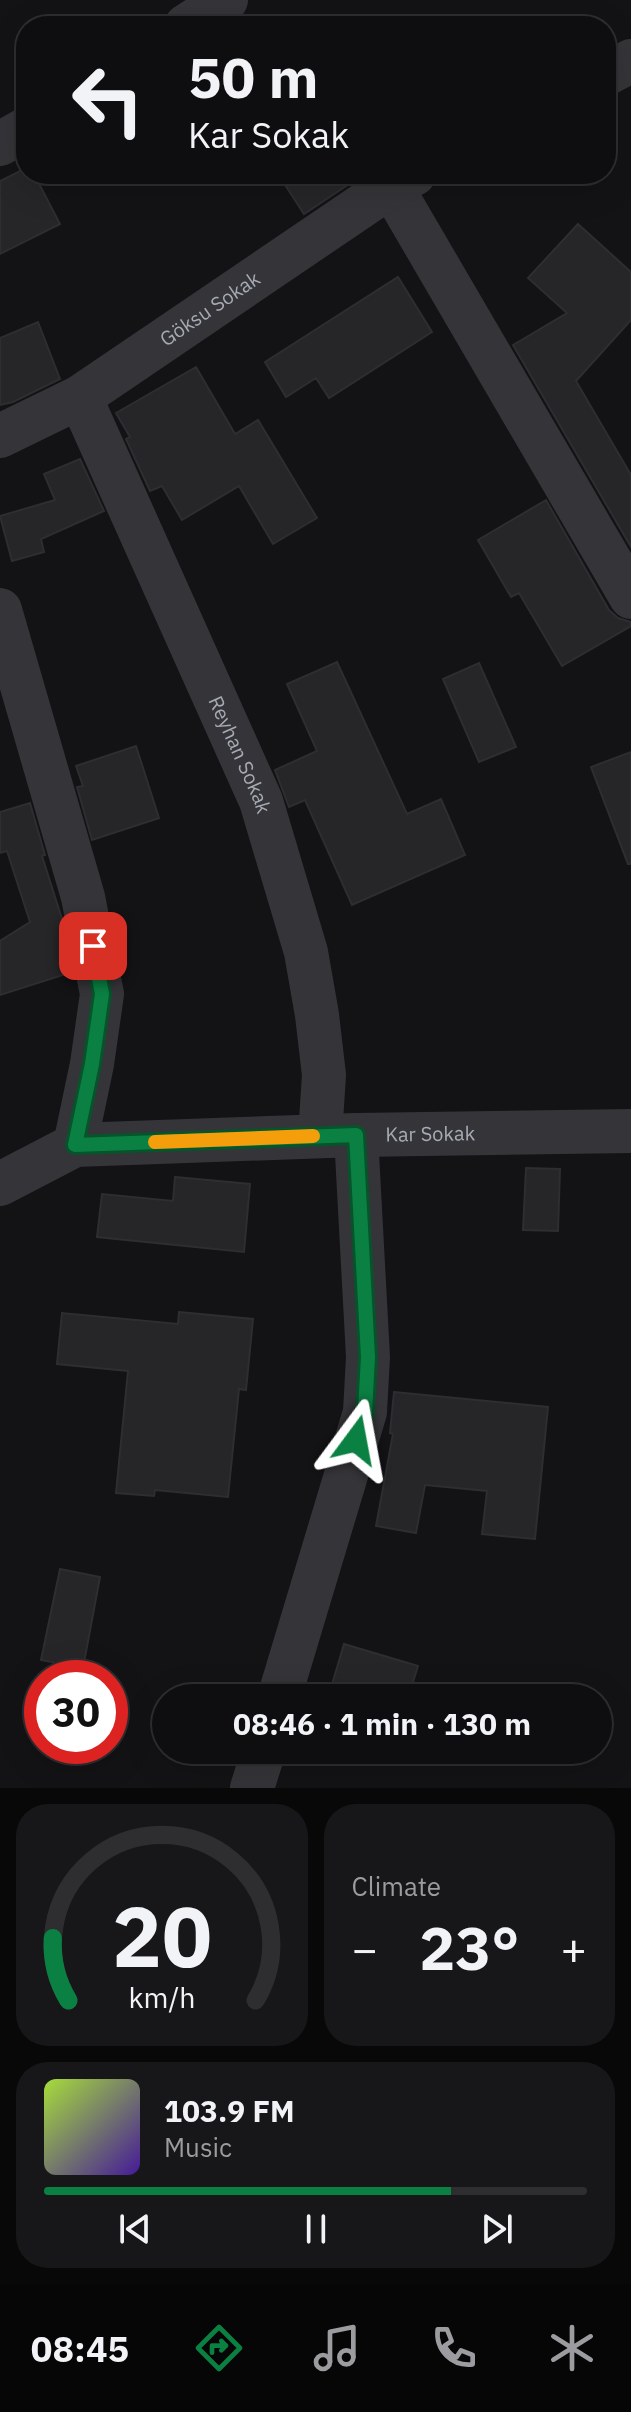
<!DOCTYPE html>
<html lang="en">
<head>
<meta charset="utf-8">
<style>
  :root { --surface:#0e0e10; --page:#171719; --text:#f1f3f6; --muted:#9b9c9f; --line:#2e2e30; --accent:#0b8043 }
  body { margin:0; font-family:"IBM Plex Sans",sans-serif; background:var(--page); color:var(--text); height:100vh; display:flex; flex-direction:column; font-size:30px; white-space:nowrap }
  * { box-sizing:border-box; margin:0 }
  p { font-size:26px; color:var(--muted) }
  .icon { flex:none; width:44px; height:44px; fill:none; stroke:currentColor; stroke-width:2; stroke-linecap:round; stroke-linejoin:round }
  .map { position:relative; height:1788px; overflow:hidden }
  .drawer { display:flex; flex-direction:column; gap:16px; padding:16px; background:#080809; flex:1 }
  .drawer>* { flex:none }
  .top-card { position:absolute; left:16px; top:16px; width:600px; height:168px; border-radius:32px; box-shadow:0 8px 32px #0002,0 0 0 2px var(--line); background:#0e0e10; color:var(--text); overflow:hidden }
  .speed { position:absolute; left:24px; top:1660px; display:flex; gap:16px; font-size:40px; font-weight:700; text-align:center }
  .speed>* { display:grid; place-content:center; width:104px; height:104px; border-radius:50%; background:var(--surface); box-shadow:0 8px 32px #0002,0 0 0 2px var(--line); line-height:1 }
  .speed .limit { border:12px solid #d22; background:#fff; color:#111 }
  .pin { position:absolute; display:grid; place-items:center; width:68px; height:68px; color:#fff; margin:-34px; border-radius:16px; box-shadow:0 4px 12px #0006 }
  .me { position:absolute; width:88px; margin:-44px; rotate:13deg; stroke-linejoin:round; filter:drop-shadow(0 0 6px #0008) }
  .turn { display:flex; align-items:center; gap:28px; height:168px; padding:0 40px; font-size:36px }
  .turn .icon { width:104px; height:104px; stroke-width:2.5 }
  .turn b { display:block; font-size:56px; line-height:68px }
  .big { font-size:60px; font-weight:800; line-height:1.1 }
  .drawer .widget { flex:1; display:flex; flex-direction:column; justify-content:center; gap:12px; min-width:0; padding:0 28px; border-radius:32px; background:var(--page) }
  .drawer .dial { align-items:center; gap:0 }
  .dial svg { height:208px; overflow:visible; fill:none; stroke:var(--line); stroke-width:7; stroke-linecap:round; text-anchor:middle }
  .dial text { fill:var(--text); stroke:none }
  .song { display:flex; align-items:center; gap:24px }
  .cover { width:96px; height:96px; border-radius:12px; background:linear-gradient(135deg,hsl(80 70% 55%),hsl(260 70% 35%)) }
  .played { height:8px; border-radius:4px; background:linear-gradient(90deg,var(--accent) 75%,var(--line) 75%) }
  .keys { display:flex; justify-content:space-around; direction:ltr }
  .heat { display:flex; justify-content:space-between; align-items:center; font-size:44px; direction:ltr }
  .drawer .tiles { flex:1; display:grid; gap:16px; grid-template-columns:1fr 1fr }
  .widget:last-child { grid-column:span 2 }
  .trip { position:absolute; left:152px; top:1684px; width:460px; height:80px; border-radius:40px; background:var(--surface); box-shadow:0 8px 32px #0002,0 0 0 2px var(--line); font-weight:800; line-height:80px; text-align:center }
  .tab-bar { display:flex; height:128px; justify-content:space-around; align-items:center; background:#060606; color:var(--muted) }
  .tab-bar .icon { width:56px; height:56px }
  .tab-bar .current { color:var(--accent) }
  .tab-bar b { font-size:36px; color:var(--text) }
  .map>svg:first-child { display:block }
</style>
</head>
<body>
<div class="map">
<svg width="631" height="1788" viewBox="0 0 631 1788">
  <rect width="100%" height="100%" fill="#131315"/>
  <path fill="#262629" stroke="#2e2d31" stroke-width="2" d="M 26,168 L 26,174 L 34,174 L 60,224 L 0,254 L 0,181 Z
    M 278,174 L 364,174 L 304,214 Z
    M 578,224 L 631,272 L 631,320 L 576,381 L 631,475 L 631,547 L 513,345 L 567,313 L 528,278 Z
    M 398,277 L 432,332 L 329,398 L 316,378 L 286,397 L 265,362 Z
    M 38,322 L 60,379 L 13,402 L 0,405 L 0,338 Z
    M 196,367 L 235,434 L 258,420 L 317,518 L 273,544 L 239,486 L 182,520 L 162,486 L 150,491 L 126,439 L 130,437 L 116,413 Z
    M 80,459 L 104,511 L 41,539 L 44,552 L 12,561 L 0,516 L 55,500 L 44,474 Z
    M 546,500 L 609,610 L 618,618 L 631,622 L 631,626 L 562,666 L 519,593 L 511,597 L 478,540 Z
    M 337,662 L 407,814 L 441,799 L 465,855 L 352,905 L 305,800 L 289,807 L 275,770 L 317,751 L 287,684 Z
    M 479,663 L 516,747 L 479,762 L 443,679 Z
    M 136,746 L 159,818 L 92,840 L 77,787 L 83,786 L 76,766 Z
    M 631,752 L 631,864 L 628,864 L 591,767 Z
    M 30,803 L 45,855 L 42,856 L 62,919 L 72,972 L 0,995 L 0,941 L 30,922 L 7,851 L 0,853 L 0,812 Z
    M 526,1168 L 560,1169 L 558,1231 L 523,1230 Z
    M 175,1177 L 250,1184 L 244,1252 L 97,1237 L 102,1194 L 173,1201 Z
    M 179,1312 L 253,1319 L 246,1390 L 239,1389 L 228,1497 L 155,1490 L 154,1496 L 116,1493 L 128,1371 L 57,1364 L 62,1313 L 178,1324 Z
    M 394,1392 L 548,1407 L 535,1539 L 482,1534 L 487,1491 L 425,1485 L 416,1533 L 376,1526 L 393,1434 L 390,1433 Z
    M 60,1569 L 100,1577 L 83,1668 L 41,1660 Z
    M 344,1644 L 418,1666 L 408,1698 L 328,1698 Z"/>
  <g fill="none" stroke-linecap="round" stroke-linejoin="round">
    <g stroke="#353539" stroke-width="44">
      <path d="M 186,26 L 226,0"/>
      <path d="M 606,74 L 631,61"/>
      <path d="M 0,144 L 26,129"/>
      <path d="M 391,186 L 631,597"/>
      <path id="s1" d="M 80,397 L 261,801 L 306,952 L 317,1015 L 324,1075 L 320,1136"/>
      <path id="s2" d="M 0,436 L 80,397 L 391,186 L 414,174"/>
      <path d="M 0,610 L 83,897 L 102,994 L 92,1064 L 75,1145"/>
      <path id="s3" d="M 0,1184 L 75,1145 L 356,1135 L 631,1131"/>
      <path d="M 279,1698 L 365,1412 L 368,1357 L 356,1135"/>
      <path d="M 252,1788 L 264,1750"/>
    </g>
  </g>
  <g fill="none" stroke-linecap="round" stroke-linejoin="round">
    <defs>
      <path id="route" d="M 93,946 L 102,994 L 92,1064 L 75,1145 L 356,1135 L 368,1357 L 365,1412 L 356,1440"/>
    </defs>
    <use href="#route" stroke="#07532c" stroke-width="20"/>
    <use href="#route" stroke="#0b8043" stroke-width="14"/>
    <path stroke="#f59e0b" stroke-width="14" d="M 155,1142 L 313,1136"/>
  </g>
  <g text-anchor="middle" stroke-width="8" stroke-linejoin="round" paint-order="stroke">
    <g font-size="20" fill="#a6aab4" stroke="#0e0e10">
      <text dy="7" stroke="none"><textPath href="#s2" startOffset="246">Göksu Sokak</textPath></text>
      <text dy="7" stroke="none"><textPath href="#s1" startOffset="392">Reyhan Sokak</textPath></text>
      <text dy="7" stroke="none"><textPath href="#s3" startOffset="440">Kar Sokak</textPath></text>
    </g>
  </g>
</svg>
<div class="speed"><div class="limit">30</div></div>
<div class="pin" style="left:93px;top:946px;background:#d93025"><svg class="icon" aria-label="arrive" viewBox="0 0 24 24"><path d="M6 21V4h12l-3 4 3 4H6"/></svg></div>
<svg class="me" style="left:356px;top:1440px" viewBox="-20 -20 40 40"><path d="M0-17L14 15 0 8-14 15z" fill="#0b8043" stroke="#fff" stroke-width="4"/></svg>
<div class="trip">08:46 · 1 min · 130 m</div>
<div class="top-card">
<div class="turn"><svg class="icon" aria-label="left" viewBox="0 0 24 24"><path d="M17 20v-9H6M10 6l-5 5 5 5"/></svg><div><b>50 m</b>Kar Sokak</div></div>
</div>
</div>
<section class="drawer">
<div class="tiles">
<div class="widget dial"><svg viewBox="0 0 100 80">
<path d="M14 69A42 42 0 1 1 86 69"/>
<path d="M14 69A42 42 0 0 1 8 45" stroke="#0b8043"/>
<text x="50" y="56" font-size="32" font-weight="700">20</text>
<text x="50" y="72" font-size="11">km/h</text>
</svg></div>
<div class="widget"><p>Climate</p>
<div class="heat"><a>−</a><b class="big">23°</b><a>+</a></div>
</div>
<div class="widget">
<div class="song"><i class="cover"></i><div><b>103.9 FM</b><p>Music</p></div></div>
<div class="played"></div>
<div class="keys"><svg class="icon" aria-label="previous" viewBox="0 0 24 24"><path d="M18 5L8 12l10 7zM5 5v14"/></svg><svg class="icon" aria-label="pause" viewBox="0 0 24 24"><path d="M8 5v14M16 5v14"/></svg><svg class="icon" aria-label="next" viewBox="0 0 24 24"><path d="M6 5l10 7-10 7zM19 5v14"/></svg></div>
</div>
</div>
</section>
<nav class="tab-bar">
<b>08:45</b>
<svg class="icon current" aria-label="directions" viewBox="0 0 24 24"><path d="M12 3l9 9-9 9-9-9zM9 14v-3h6M13 9l2 2-2 2"/></svg>
<svg class="icon" aria-label="music" viewBox="0 0 24 24"><path d="M9 18V5l10-2v13"/><circle cx="6" cy="18" r="3"/><circle cx="16" cy="16" r="3"/></svg>
<svg class="icon" aria-label="phone" viewBox="0 0 24 24"><path d="M5 4h4l2 5-3 2q2 4 5 5l2-3 5 2v4C11 20 4 13 5 4z"/></svg>
<svg class="icon" aria-label="climate" viewBox="0 0 24 24"><path d="M12 3v18M4 7l16 10M4 17L20 7"/></svg>
</nav>
</body>
</html>
